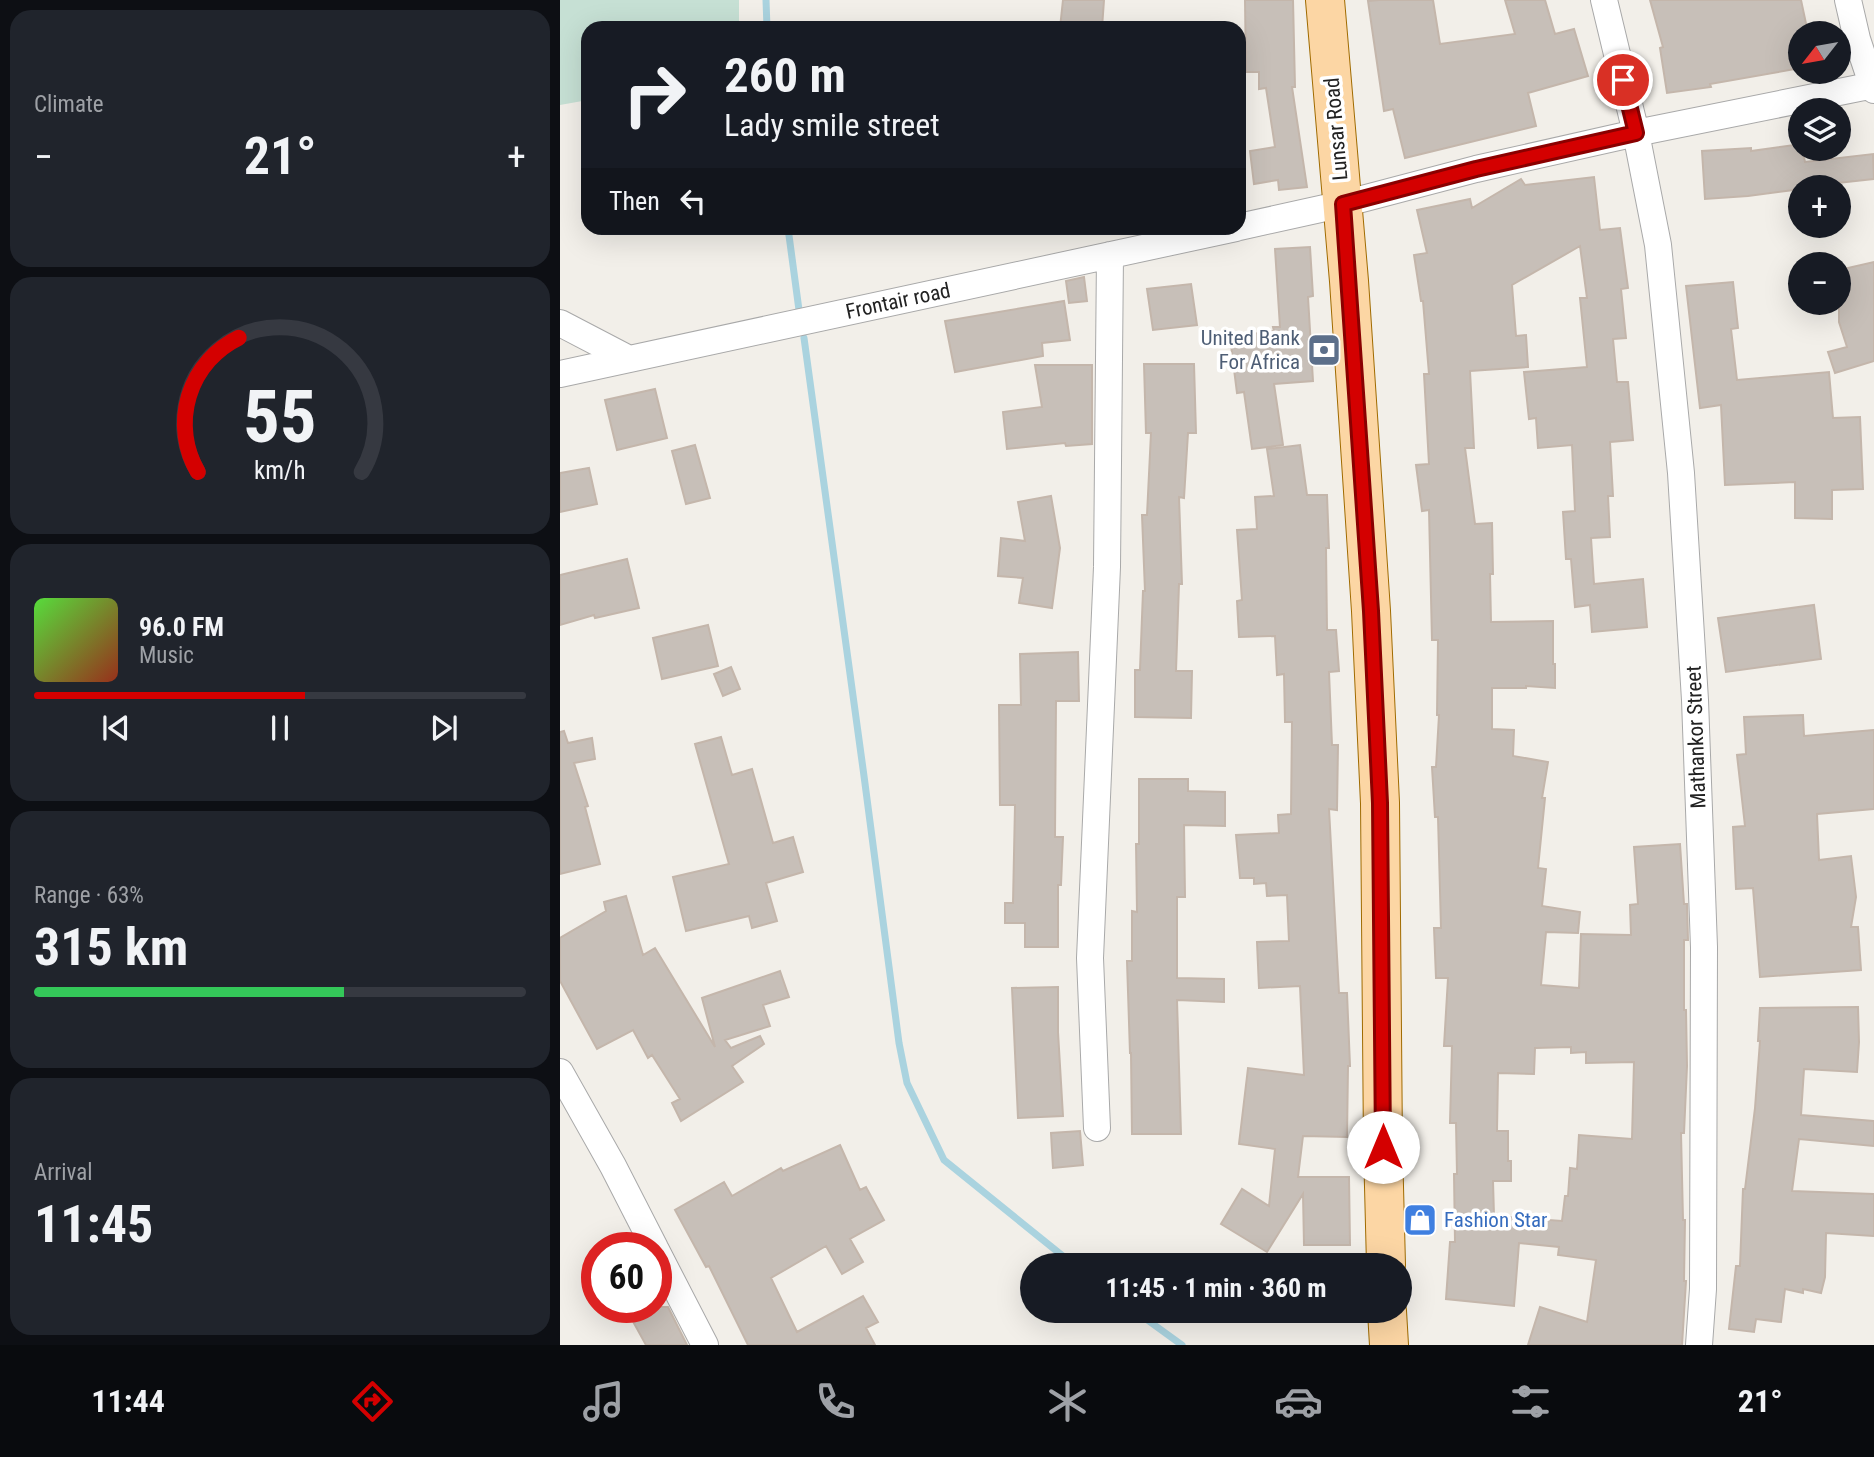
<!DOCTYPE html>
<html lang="en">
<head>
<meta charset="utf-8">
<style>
  :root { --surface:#171b24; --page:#20242c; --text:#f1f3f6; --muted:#9ea1a6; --line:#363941; --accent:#d40000 }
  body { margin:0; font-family:"Roboto Condensed",sans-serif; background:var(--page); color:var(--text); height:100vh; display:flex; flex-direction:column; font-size:26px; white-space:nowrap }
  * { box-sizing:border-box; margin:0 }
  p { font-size:23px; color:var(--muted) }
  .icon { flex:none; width:38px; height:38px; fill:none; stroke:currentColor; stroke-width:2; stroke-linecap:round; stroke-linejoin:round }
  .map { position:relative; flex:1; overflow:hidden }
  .drawer { display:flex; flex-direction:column; gap:10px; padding:10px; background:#0d0f14; width:560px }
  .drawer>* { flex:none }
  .guide { position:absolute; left:21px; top:21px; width:665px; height:214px; border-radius:21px; box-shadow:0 7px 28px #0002; background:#171b24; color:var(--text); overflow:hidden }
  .needle { width:46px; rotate:239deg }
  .buttons { position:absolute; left:1228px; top:21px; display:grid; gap:14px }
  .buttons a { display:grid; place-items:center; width:63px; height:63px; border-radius:50%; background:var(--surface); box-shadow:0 7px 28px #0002; font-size:35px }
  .speed { position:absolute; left:21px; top:1232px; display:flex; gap:14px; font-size:35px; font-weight:700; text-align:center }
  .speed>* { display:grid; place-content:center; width:91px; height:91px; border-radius:50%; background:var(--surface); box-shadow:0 7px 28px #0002; line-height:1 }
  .speed .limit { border:10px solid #d22; background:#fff; color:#111 }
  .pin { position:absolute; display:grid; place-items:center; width:60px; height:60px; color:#fff; margin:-30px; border:4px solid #fff; border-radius:50%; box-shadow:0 2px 7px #0007 }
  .me { position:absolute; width:77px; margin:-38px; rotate:0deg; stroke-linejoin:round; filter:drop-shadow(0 0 5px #0008) }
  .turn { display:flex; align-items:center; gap:24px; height:147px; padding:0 28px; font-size:32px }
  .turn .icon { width:91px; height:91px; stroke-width:2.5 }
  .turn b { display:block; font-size:49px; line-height:60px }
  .then { display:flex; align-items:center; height:66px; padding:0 28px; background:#0003; gap:14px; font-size:26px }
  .big { font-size:52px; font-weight:700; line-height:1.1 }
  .drawer .card { flex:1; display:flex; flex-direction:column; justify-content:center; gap:10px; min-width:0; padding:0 24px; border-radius:21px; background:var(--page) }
  .drawer .dial { align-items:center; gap:0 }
  .dial svg { height:182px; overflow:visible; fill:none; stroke:var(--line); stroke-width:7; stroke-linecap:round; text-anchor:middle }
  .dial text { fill:var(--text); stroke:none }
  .song { display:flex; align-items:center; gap:21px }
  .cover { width:84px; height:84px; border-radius:10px; background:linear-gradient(135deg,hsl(110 70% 55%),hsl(10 70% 35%)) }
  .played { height:7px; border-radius:4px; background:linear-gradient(90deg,var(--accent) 55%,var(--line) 55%) }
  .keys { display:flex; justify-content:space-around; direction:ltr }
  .heat { display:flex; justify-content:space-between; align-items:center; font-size:38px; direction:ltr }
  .charge { height:10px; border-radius:5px; background:linear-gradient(90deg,#34c759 63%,var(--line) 0) }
  .trip { position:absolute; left:460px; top:1253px; width:392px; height:70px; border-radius:35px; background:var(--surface); box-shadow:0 7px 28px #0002; font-weight:700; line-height:70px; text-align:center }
  .menu { display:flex; height:112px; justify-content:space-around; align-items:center; background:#090b0e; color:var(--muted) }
  .menu .icon { width:49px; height:49px }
  .menu .on { color:var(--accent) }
  .menu b { font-size:32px; color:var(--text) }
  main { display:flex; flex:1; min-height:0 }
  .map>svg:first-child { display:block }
</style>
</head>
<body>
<main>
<section class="drawer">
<div class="card"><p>Climate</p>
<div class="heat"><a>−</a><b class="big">21°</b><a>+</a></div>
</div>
<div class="card dial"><svg viewBox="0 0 100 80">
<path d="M14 69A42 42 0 1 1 86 69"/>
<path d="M14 69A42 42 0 0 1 32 10" stroke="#d40000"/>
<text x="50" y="56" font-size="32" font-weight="700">55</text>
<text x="50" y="72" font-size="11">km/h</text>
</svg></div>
<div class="card">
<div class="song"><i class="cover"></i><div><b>96.0 FM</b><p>Music</p></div></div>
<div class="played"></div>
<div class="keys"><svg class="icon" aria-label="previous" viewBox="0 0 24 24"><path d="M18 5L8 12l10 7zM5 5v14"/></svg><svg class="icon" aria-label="pause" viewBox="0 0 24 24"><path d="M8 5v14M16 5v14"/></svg><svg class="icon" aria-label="next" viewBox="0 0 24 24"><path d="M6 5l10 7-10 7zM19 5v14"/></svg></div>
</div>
<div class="card"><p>Range · 63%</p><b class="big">315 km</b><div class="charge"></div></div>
<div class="card"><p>Arrival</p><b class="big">11:45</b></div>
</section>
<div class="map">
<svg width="1314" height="1345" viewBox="0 0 1314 1345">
  <rect width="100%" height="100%" fill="#f2efe9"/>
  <path fill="#c6e0d4" d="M 0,0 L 179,0 L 179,28 L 28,28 L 28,100 L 0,105 Z"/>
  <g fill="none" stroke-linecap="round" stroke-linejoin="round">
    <path stroke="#aad3df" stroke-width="7" d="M 206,0 L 207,28
      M 228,228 L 239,310
      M 244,338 L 304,776 L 339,1043 L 347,1083 L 384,1160 L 514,1265
      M 575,1311 L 622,1345"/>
  </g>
  <path fill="#c7bfb8" stroke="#c4b6ab" stroke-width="2" fill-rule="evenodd" d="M 503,0 L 544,0 L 542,28 L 500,28 Z
    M 685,0 L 733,0 L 735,87 L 732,87 L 747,187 L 719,190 L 718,180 L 694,184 L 690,151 L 715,147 L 706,88 L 699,89 L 699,72 L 686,72 Z
    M 819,0 L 873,0 L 880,44 L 955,34 L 945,0 L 985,0 L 995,34 L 1014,29 L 1028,76 L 968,93 L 976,126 L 845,158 L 833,109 L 824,111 L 808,1 Z
    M 1090,0 L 1241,0 L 1248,33 L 1241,33 L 1241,68 L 1150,84 L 1151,87 L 1107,93 L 1100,48 L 1103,47 Z
    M 1241,144 L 1245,162 L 1313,154 L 1314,179 L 1241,187 L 1241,189 L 1188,196 L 1145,199 L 1142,151 L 1191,148 L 1191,151 Z
    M 1034,177 L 1040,230 L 1060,228 L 1068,288 L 1061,289 L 1066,338 L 1053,339 L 1057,382 L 1068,382 L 1073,440 L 1050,442 L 1053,496 L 1048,496 L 1050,537 L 1031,538 L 1034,584 L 1083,579 L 1087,627 L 1032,632 L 1030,605 L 1015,607 L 1011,559 L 1006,559 L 1003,512 L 1015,511 L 1012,445 L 978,448 L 976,418 L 969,419 L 964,372 L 1027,367 L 1020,298 L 1027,298 L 1020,246 L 952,285 L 956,336 L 966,335 L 968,367 L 910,371 L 914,448 L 905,448 L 915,524 L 932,523 L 933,574 L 930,574 L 931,622 L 993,621 L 993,664 L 995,664 L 995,688 L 966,686 L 966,688 L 932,688 L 932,729 L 954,730 L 953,756 L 988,762 L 982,798 L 985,798 L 978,868 L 986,869 L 982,906 L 1020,912 L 1018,933 L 986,932 L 981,985 L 1019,988 L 1021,934 L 1071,935 L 1070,905 L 1078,904 L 1074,847 L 1120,844 L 1124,904 L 1127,904 L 1128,940 L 1124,940 L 1124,1010 L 1126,1010 L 1127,1066 L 1124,1133 L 1121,1133 L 1123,1220 L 1125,1220 L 1124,1281 L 1126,1281 L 1122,1345 L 968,1345 L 980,1307 L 1027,1322 L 1036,1260 L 998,1255 L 999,1247 L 959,1243 L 954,1306 L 886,1299 L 890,1242 L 895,1242 L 894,1174 L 897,1174 L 896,1123 L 890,1123 L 892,1046 L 884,1046 L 888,978 L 876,978 L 874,928 L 881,928 L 878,817 L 875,817 L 872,767 L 876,767 L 879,715 L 877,715 L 878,640 L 872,640 L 869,510 L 862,511 L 856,465 L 869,464 L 864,374 L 869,374 L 863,301 L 861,301 L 854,255 L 867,253 L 857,210 L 910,199 L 912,208 L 961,179 L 965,185 ZM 1011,1047 L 1011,1053 L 1026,1052 L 1026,1063 L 1074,1062 L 1072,1139 L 1019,1135 L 1017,1169 L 1010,1168 L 1008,1196 L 1005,1196 L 1002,1221 L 934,1216 L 933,1181 L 951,1181 L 951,1161 L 948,1161 L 948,1131 L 937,1131 L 938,1073 L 974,1074 L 975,1048 Z
    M 750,247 L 753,296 L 748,297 L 753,381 L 714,384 L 723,445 L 692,449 L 684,392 L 677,393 L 670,337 L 714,331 L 713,327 L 720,327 L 715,249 Z
    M 1314,262 L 1314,361 L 1275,373 L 1268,352 L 1287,347 L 1279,322 L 1279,270 Z
    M 524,277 L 527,301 L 509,303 L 506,281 Z
    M 1173,282 L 1178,328 L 1171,329 L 1177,380 L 1269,372 L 1273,418 L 1300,417 L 1303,489 L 1272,490 L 1272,519 L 1235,518 L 1235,482 L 1165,485 L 1161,405 L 1140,408 L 1126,286 Z
    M 631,284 L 637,325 L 593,330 L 587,289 Z
    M 504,301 L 510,340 L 482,343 L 483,356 L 395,372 L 385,321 Z
    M 584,364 L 634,364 L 636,433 L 628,433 L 624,498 L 619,497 L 622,584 L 619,584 L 616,671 L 632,671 L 631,718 L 575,717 L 575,670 L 580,670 L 583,591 L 585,591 L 582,515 L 587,515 L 591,433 L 586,433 Z
    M 475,365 L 532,365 L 532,444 L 506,446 L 505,443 L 447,449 L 443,412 L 482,407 Z
    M 95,389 L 107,438 L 57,450 L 45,400 Z
    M 135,445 L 150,498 L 126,504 L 112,451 Z
    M 740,445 L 747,495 L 767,495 L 769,548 L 766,548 L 767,630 L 776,630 L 779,671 L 769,672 L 772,745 L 778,745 L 777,810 L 769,809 L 779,993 L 787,993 L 790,1066 L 788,1066 L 787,1137 L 743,1136 L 738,1177 L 789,1177 L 790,1245 L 744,1245 L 743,1194 L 707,1252 L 661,1224 L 682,1189 L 709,1206 L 715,1149 L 679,1144 L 688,1068 L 744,1075 L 740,986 L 699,988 L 697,942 L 729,941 L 727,895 L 707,896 L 706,883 L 694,884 L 694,878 L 680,878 L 676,835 L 719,833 L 718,815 L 731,814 L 732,722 L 725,722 L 724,674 L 717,675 L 715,636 L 679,637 L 677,601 L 682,600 L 677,530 L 697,529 L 695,497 L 714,496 L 707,449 Z
    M 29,468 L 37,504 L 0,512 L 0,473 Z
    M 491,496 L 500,548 L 492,608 L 459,603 L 463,578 L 438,576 L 441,538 L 465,541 L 458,502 Z
    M 67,559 L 79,608 L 35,618 L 34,615 L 0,625 L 0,575 Z
    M 1254,605 L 1261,659 L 1166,672 L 1158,618 Z
    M 148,625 L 158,666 L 102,679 L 93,638 Z
    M 518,652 L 519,701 L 496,701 L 495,837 L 503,837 L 501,885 L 498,885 L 498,947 L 465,947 L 465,923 L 445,923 L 445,903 L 453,903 L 455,805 L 440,805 L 439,705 L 461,705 L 460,654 Z
    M 171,667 L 180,689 L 163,696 L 154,674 Z
    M 1243,715 L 1244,736 L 1314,730 L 1314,809 L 1257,814 L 1259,860 L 1291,856 L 1296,897 L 1291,927 L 1298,927 L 1301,970 L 1200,977 L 1193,888 L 1176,889 L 1173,827 L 1185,826 L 1177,755 L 1186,754 L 1184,717 Z
    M 4,731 L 8,743 L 32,738 L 35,759 L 14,763 L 28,806 L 25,807 L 40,864 L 0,874 L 0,732 Z
    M 161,737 L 172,775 L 192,769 L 213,843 L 233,837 L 243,872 L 206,883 L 217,921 L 192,928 L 189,916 L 126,931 L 113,877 L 169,864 L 135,744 Z
    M 579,779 L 628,779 L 628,791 L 665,792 L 665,826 L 624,825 L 625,897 L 617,897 L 617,978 L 664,979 L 664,1002 L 617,1000 L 621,1134 L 572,1134 L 571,1053 L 570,1053 L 567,961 L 572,961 L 572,911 L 577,912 L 576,844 L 579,844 Z
    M 66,896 L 83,955 L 95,948 L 155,1047 L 142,998 L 220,971 L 229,997 L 203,1005 L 210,1026 L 165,1040 L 171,1048 L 200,1036 L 204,1044 L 172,1066 L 183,1082 L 121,1121 L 112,1103 L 120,1099 L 92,1055 L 88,1058 L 73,1030 L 37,1049 L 0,981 L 0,938 L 46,911 L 44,902 Z
    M 498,987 L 498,1032 L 503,1116 L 458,1118 L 452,988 Z
    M 1298,1007 L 1299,1042 L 1297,1072 L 1244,1069 L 1241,1115 L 1314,1121 L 1314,1146 L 1239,1139 L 1232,1191 L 1314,1194 L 1314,1236 L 1266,1233 L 1265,1277 L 1261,1293 L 1243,1289 L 1243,1293 L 1225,1289 L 1221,1322 L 1196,1319 L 1194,1332 L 1169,1329 L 1176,1266 L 1180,1266 L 1183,1189 L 1185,1189 L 1195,1108 L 1200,1041 L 1198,1041 L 1200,1008 Z
    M 520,1131 L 523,1165 L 493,1168 L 491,1133 Z
    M 280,1145 L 300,1190 L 306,1187 L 324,1220 L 290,1239 L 303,1262 L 282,1274 L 266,1246 L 211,1278 L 237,1332 L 303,1296 L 318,1322 L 306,1328 L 315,1345 L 188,1345 L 149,1266 L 146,1267 L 115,1210 L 164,1182 L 172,1196 L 221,1168 L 223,1171 Z
    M 65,1307 L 108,1307 L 127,1345 L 86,1345 Z"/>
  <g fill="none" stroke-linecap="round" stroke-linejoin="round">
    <defs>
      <path id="street" d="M 1044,0 L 1076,133 L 1098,245 L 1121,473 L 1135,700 L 1144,947 L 1143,1289 L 1139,1345
        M 1288,0 L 1297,39 L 1314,90
        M 679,227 L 783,204 L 916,169 L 1076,133 L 1314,85
        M 0,323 L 69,359
        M 0,374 L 676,228
        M 0,1072 L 53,1166 L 95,1248
        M 537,1128 L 530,958 L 547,567 L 550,255
        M 96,1250 L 145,1345"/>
      <path id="primary" d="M 765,0 L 789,281 L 811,611 L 820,803 L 823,1147 L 826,1265
        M 827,1311 L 829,1345"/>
    </defs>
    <use href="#street" stroke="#a9a9a9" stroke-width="28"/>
    <use href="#primary" stroke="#a06b00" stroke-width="40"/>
    <use href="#street" stroke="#fff" stroke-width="26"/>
    <use href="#primary" stroke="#fcd6a4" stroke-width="38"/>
  </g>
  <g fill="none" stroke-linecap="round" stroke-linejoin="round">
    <defs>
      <path id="route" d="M 823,1147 L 820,803 L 811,611 L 783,204 L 916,169 L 1076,133 L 1063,80"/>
    </defs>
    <use href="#route" stroke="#8a0000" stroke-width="18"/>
    <use href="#route" stroke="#d40000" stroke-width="12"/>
  </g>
  <defs>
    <symbol id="bank-square" viewBox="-11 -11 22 22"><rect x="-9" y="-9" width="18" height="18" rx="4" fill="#5c6f8a" stroke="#fff"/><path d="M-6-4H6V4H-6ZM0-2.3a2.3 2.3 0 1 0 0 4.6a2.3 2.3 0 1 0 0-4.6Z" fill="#fff"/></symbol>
    <symbol id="shop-square" viewBox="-11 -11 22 22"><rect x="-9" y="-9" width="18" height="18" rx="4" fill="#3f7fe0" stroke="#fff"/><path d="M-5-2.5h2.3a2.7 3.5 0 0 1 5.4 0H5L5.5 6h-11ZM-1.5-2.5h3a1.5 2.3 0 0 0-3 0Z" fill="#fff"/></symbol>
  </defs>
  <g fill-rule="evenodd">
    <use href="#bank-square" x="745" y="331" width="38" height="38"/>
    <use href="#shop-square" x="841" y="1201" width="38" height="38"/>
  </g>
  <g text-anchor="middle" stroke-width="7" stroke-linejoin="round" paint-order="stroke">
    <g font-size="21" fill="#222" stroke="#fff">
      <text transform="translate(776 129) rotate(-95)" y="7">Lunsar Road</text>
      <text transform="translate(338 301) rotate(-12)" y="7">Frontair road</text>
      <text transform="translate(1136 737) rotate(-92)" y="7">Mathankor Street</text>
    </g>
    <g font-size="21" fill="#4e5e75" stroke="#fff" text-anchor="end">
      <text x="740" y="345">United Bank<tspan x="740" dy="24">For Africa</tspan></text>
    </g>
    <g font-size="21" fill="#366cbe" stroke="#fff" text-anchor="start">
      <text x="884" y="1227">Fashion Star</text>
    </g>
  </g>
</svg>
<div class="buttons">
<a><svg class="needle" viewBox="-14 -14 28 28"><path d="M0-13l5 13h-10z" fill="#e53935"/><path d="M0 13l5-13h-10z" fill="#9ea1a6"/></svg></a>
<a><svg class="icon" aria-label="layers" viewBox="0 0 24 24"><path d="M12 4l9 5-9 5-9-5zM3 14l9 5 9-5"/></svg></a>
<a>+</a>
<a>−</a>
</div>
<div class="speed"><div class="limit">60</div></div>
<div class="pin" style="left:1063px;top:80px;background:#d93025"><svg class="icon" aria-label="arrive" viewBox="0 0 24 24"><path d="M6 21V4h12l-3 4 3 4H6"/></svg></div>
<svg class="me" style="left:823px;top:1147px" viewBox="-20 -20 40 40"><circle r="19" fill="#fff"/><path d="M0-13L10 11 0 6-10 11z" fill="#d40000"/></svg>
<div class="trip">11:45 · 1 min · 360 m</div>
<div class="guide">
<div class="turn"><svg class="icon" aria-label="right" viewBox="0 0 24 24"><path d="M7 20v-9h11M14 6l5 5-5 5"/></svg><div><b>260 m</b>Lady smile street</div></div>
<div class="then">Then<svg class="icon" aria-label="left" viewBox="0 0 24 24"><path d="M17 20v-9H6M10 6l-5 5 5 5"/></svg></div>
</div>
</div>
</main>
<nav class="menu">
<b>11:44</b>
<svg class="icon on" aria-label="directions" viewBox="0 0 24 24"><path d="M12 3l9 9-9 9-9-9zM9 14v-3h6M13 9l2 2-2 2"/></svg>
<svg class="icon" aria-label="music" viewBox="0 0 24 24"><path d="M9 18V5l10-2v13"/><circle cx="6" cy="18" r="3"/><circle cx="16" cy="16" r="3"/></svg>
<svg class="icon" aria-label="phone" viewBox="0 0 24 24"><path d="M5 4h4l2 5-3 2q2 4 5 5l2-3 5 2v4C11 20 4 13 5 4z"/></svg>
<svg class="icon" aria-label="climate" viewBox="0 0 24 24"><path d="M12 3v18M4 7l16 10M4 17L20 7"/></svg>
<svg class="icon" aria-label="car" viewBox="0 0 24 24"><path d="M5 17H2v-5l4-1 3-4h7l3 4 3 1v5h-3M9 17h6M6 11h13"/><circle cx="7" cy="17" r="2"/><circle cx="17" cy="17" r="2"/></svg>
<svg class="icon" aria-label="filters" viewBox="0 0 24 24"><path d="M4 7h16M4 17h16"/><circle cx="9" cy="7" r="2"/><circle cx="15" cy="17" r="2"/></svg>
<b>21°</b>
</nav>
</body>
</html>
